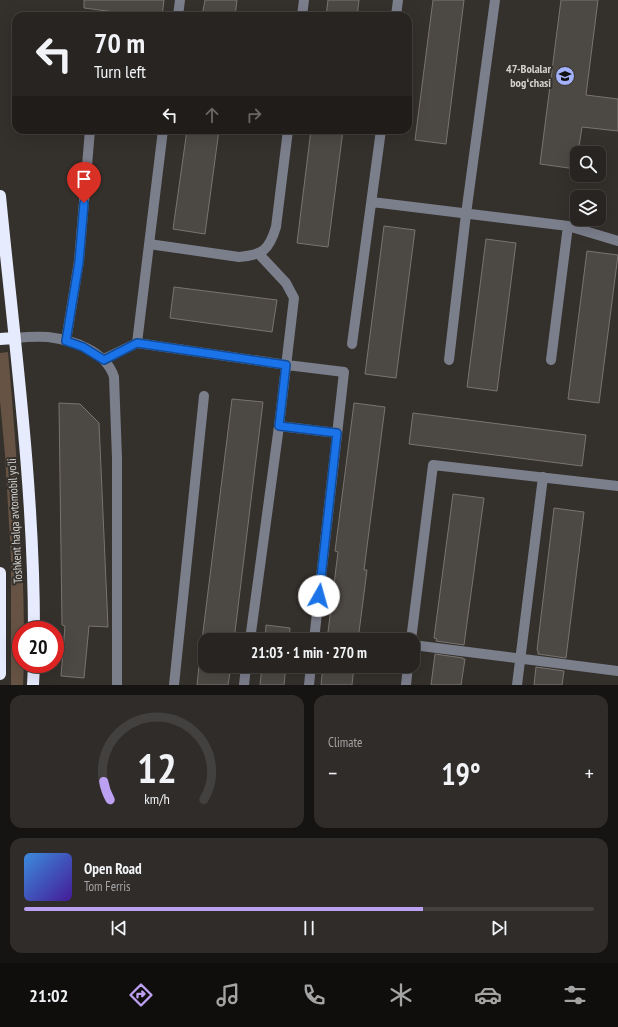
<!DOCTYPE html>
<html lang="en">
<head>
<meta charset="utf-8">
<style>
  :root { --surface:#272421; --page:#2f2c2a; --text:#f1f3f6; --muted:#a4a4a5; --line:#43413f; --accent:#bca0f2 }
  body { margin:0; font-family:"PT Sans Narrow",sans-serif; background:var(--page); color:var(--text); height:100vh; display:flex; flex-direction:column; font-size:15px; white-space:nowrap }
  * { box-sizing:border-box; margin:0 }
  p { font-size:13px; color:var(--muted) }
  .icon { flex:none; width:22px; height:22px; fill:none; stroke:currentColor; stroke-width:2; stroke-linecap:round; stroke-linejoin:round }
  .map { position:relative; height:685px; overflow:hidden }
  .details { display:flex; flex-direction:column; gap:10px; padding:10px; background:#151412; flex:1 }
  .details>* { flex:none }
  .banner { position:absolute; left:12px; top:12px; width:400px; height:122px; border-radius:12px; box-shadow:0 4px 16px #0002,0 0 0 1px var(--line); background:#272421; color:var(--text); overflow:hidden }
  .fabs { position:absolute; left:570px; top:146px; display:grid; gap:8px }
  .fabs a { display:grid; place-items:center; width:36px; height:36px; border-radius:8px; background:var(--surface); box-shadow:0 4px 16px #0002,0 0 0 1px var(--line); font-size:20px }
  .speed { position:absolute; left:12px; top:621px; display:flex; gap:8px; font-size:20px; font-weight:700; text-align:center }
  .speed>* { display:grid; place-content:center; width:52px; height:52px; border-radius:50%; background:var(--surface); box-shadow:0 4px 16px #0002,0 0 0 1px var(--line); line-height:1 }
  .speed .limit { border:6px solid #d22; background:#fff; color:#111 }
  .pin { position:absolute; display:grid; place-items:center; width:34px; height:34px; color:#fff; margin:-41px -17px; border-radius:50% 50% 50% 0; rotate:-45deg; box-shadow:0 0 4px #0007 }
  .pin .icon { rotate:45deg }
  .me { position:absolute; width:44px; margin:-22px; rotate:7deg; stroke-linejoin:round; filter:drop-shadow(0 0 3px #0008) }
  .turn { display:flex; align-items:center; gap:14px; height:84px; padding:0 16px; font-size:18px }
  .turn .icon { width:52px; height:52px; stroke-width:2.5 }
  .turn b { display:block; font-size:28px; line-height:34px }
  .lanes { display:flex; align-items:center; height:38px; padding:0 16px; background:#0003; justify-content:center; gap:20px; direction:ltr }
  .lanes .off { opacity:.35 }
  .big { font-size:30px; font-weight:600; line-height:1.1 }
  .details .widget { flex:1; display:flex; flex-direction:column; justify-content:center; gap:6px; min-width:0; padding:0 14px; border-radius:12px; background:var(--page) }
  .details .dial { align-items:center; gap:0 }
  .dial svg { height:104px; overflow:visible; fill:none; stroke:var(--line); stroke-width:7; stroke-linecap:round; text-anchor:middle }
  .dial text { fill:var(--text); stroke:none }
  .song { display:flex; align-items:center; gap:12px }
  .cover { width:48px; height:48px; border-radius:6px; background:linear-gradient(135deg,hsl(210 70% 55%),hsl(260 70% 35%)) }
  .played { height:4px; border-radius:2px; background:linear-gradient(90deg,var(--accent) 70%,var(--line) 70%) }
  .keys { display:flex; justify-content:space-around; direction:ltr }
  .heat { display:flex; justify-content:space-between; align-items:center; font-size:22px; direction:ltr }
  .details .tiles { flex:1; display:grid; gap:10px; grid-template-columns:1fr 1fr }
  .widget:last-child { grid-column:span 2 }
  .trip { position:absolute; left:198px; top:633px; width:222px; height:40px; border-radius:12px; background:var(--surface); box-shadow:0 4px 16px #0002,0 0 0 1px var(--line); font-weight:600; line-height:40px; text-align:center }
  .menu { display:flex; height:64px; justify-content:space-around; align-items:center; background:#100e0d; color:var(--muted) }
  .menu .icon { width:28px; height:28px }
  .menu .current { color:var(--accent) }
  .menu b { font-size:18px; color:var(--text) }
  .map>svg:first-child { display:block }
</style>
</head>
<body>
<div class="map">
<svg width="618" height="685" viewBox="0 0 618 685">
  <rect width="100%" height="100%" fill="#34302c"/>
  <path fill="#665343" d="M 8,352 C 16,444 23,537 24,630 L 21,630 L 21,664 L 24,664 L 23,685 L 11,685 L 11,557 L 5,455 L 0,401 L 0,353 Z"/>
  <path fill="#4c4844" stroke="#797470" d="M 84,0 L 164,0 L 162,16 L 118,16 L 115,12 L 84,8 Z
    M 205,0 L 237,0 L 235,16 L 202,16 Z
    M 328,0 L 359,0 L 357,16 L 326,16 Z
    M 433,0 L 464,0 L 446,144 L 415,140 Z
    M 561,0 L 598,0 L 586,95 L 618,99 L 618,131 L 582,127 L 578,153 L 577,153 L 576,169 L 540,164 Z
    M 187,130 L 219,130 L 205,234 L 173,229 Z
    M 311,130 L 343,130 L 328,247 L 297,243 Z
    M 384,226 L 415,230 L 396,378 L 365,374 Z
    M 486,239 L 516,243 L 497,391 L 467,387 Z
    M 587,251 L 618,255 L 599,403 L 568,399 Z
    M 174,287 L 277,300 L 272,332 L 170,318 Z
    M 232,399 L 263,402 L 234,640 L 202,640 Z
    M 59,403 L 80,404 L 99,423 L 108,627 L 89,626 L 84,678 L 61,676 L 65,626 L 62,625 Z
    M 354,403 L 385,407 L 364,570 L 367,570 L 358,640 L 327,640 L 338,552 L 335,551 Z
    M 413,413 L 586,435 L 582,466 L 409,444 Z
    M 453,494 L 484,498 L 464,645 L 436,641 L 437,639 L 434,638 Z
    M 554,508 L 584,512 L 566,658 L 538,654 L 538,651 L 537,650 Z
    M 266,625 L 290,628 L 289,640 L 265,640 Z
    M 435,654 L 463,658 L 463,659 L 465,659 L 461,685 L 431,685 Z
    M 199,666 L 231,666 L 228,685 L 197,685 Z
    M 262,666 L 286,666 L 284,685 L 260,685 Z
    M 323,666 L 354,666 L 352,685 L 321,685 Z
    M 536,667 L 564,671 L 562,685 L 534,685 Z"/>
  <g fill="none" stroke-linecap="round" stroke-linejoin="round">
    <path stroke="#7b7e8b" stroke-width="10" d="M 178,16 L 180,0
      M 302,16 L 304,0
      M 396,16 L 398,0
      M 372,202 L 568,226 L 618,241
      M 149,244 L 239,257 C 263,255 269,250 276,227 L 288,130
      M 258,253 L 286,283 L 294,298 L 279,426
      M 14,338 C 25,337 37,336 48,337 C 73,340 106,351 114,377 L 117,458 L 117,685
      M 66,341 L 79,261 L 90,130
      M 137,343 L 163,130
      M 352,344 L 381,130
      M 104,359 L 137,343 L 287,365 L 344,372 L 314,640
      M 449,360 L 466,214 L 495,0
      M 551,360 L 568,226
      M 250,640 L 279,426 L 337,433
      M 411,640 L 433,465 L 618,486
      M 413,645 L 618,671
      M 174,685 L 204,396
      M 244,685 L 246,666
      M 309,685 L 311,666
      M 406,685 L 408,666
      M 517,685 L 543,477"/>
    <path stroke="#e7ebfe" stroke-width="12" d="M 0,196 C 14,340 34,485 34,630
      M 0,339 L 14,338
      M 0,573 L 0,674
      M 33,685 L 34,664"/>
  </g>
  <g fill="none" stroke-linecap="round" stroke-linejoin="round">
    <defs>
      <path id="route" d="M 84,203 L 79,262 L 66,341 L 83,347 L 104,360 L 137,343 L 286,365 L 279,426 L 337,433 L 319,596"/>
    </defs>
    <use href="#route" stroke="#114b97" stroke-width="10"/>
    <use href="#route" stroke="#1a73e8" stroke-width="7"/>
  </g>
  <defs>
    <symbol id="school-disc" viewBox="-11 -11 22 22"><circle r="9.5" fill="#a4b2fc" stroke="#34302c"/><path d="M0-5L7-2L0 1L-7-2ZM-4 1L0 2.5L4 1V4Q0 6-4 4Z" fill="#111"/></symbol>
  </defs>
  <g fill-rule="evenodd">
    <use href="#school-disc" x="554" y="65" width="22" height="22"/>
  </g>
  <g text-anchor="middle" stroke-width="4" stroke-linejoin="round" paint-order="stroke">
    <g font-size="12" font-weight="bold" fill="#d3d1ce" stroke="#34302c" text-anchor="end">
      <text x="551" y="73">47-Bolalar<tspan x="551" dy="14">bogʻchasi</tspan></text>
    </g>
    <g font-size="12" fill="#d3d1ce" stroke="#34302c">
      <text transform="translate(15 521) rotate(-93)" y="4">Toshkent halqa avtomobil yo'li</text>
    </g>
  </g>
</svg>
<div class="fabs">
<a><svg class="icon" aria-label="search" viewBox="0 0 24 24"><circle cx="10" cy="10" r="6"/><path d="M15 15l6 6"/></svg></a>
<a><svg class="icon" aria-label="layers" viewBox="0 0 24 24"><path d="M12 4l9 5-9 5-9-5zM3 14l9 5 9-5"/></svg></a>
</div>
<div class="speed"><div class="limit">20</div></div>
<div class="pin" style="left:84px;top:203px;background:#d93025"><svg class="icon" aria-label="arrive" viewBox="0 0 24 24"><path d="M6 21V4h12l-3 4 3 4H6"/></svg></div>
<svg class="me" style="left:319px;top:596px" viewBox="-20 -20 40 40"><circle r="19" fill="#fff"/><path d="M0-13L10 11 0 6-10 11z" fill="#1a73e8"/></svg>
<div class="trip">21:03 · 1 min · 270 m</div>
<div class="banner">
<div class="turn"><svg class="icon" aria-label="left" viewBox="0 0 24 24"><path d="M17 20v-9H6M10 6l-5 5 5 5"/></svg><div><b>70 m</b>Turn left</div></div>
<div class="lanes"><svg class="icon" aria-label="left" viewBox="0 0 24 24"><path d="M17 20v-9H6M10 6l-5 5 5 5"/></svg><svg class="icon off" aria-label="ahead" viewBox="0 0 24 24"><path d="M12 20V5M6 11l6-6 6 6"/></svg><svg class="icon off" aria-label="right" viewBox="0 0 24 24"><path d="M7 20v-9h11M14 6l5 5-5 5"/></svg></div>
</div>
</div>
<section class="details">
<div class="tiles">
<div class="widget dial"><svg viewBox="0 0 100 80">
<path d="M14 69A42 42 0 1 1 86 69"/>
<path d="M14 69A42 42 0 0 1 9 55" stroke="#bca0f2"/>
<text x="50" y="56" font-size="32" font-weight="700">12</text>
<text x="50" y="72" font-size="11">km/h</text>
</svg></div>
<div class="widget"><p>Climate</p>
<div class="heat"><a>−</a><b class="big">19°</b><a>+</a></div>
</div>
<div class="widget">
<div class="song"><i class="cover"></i><div><b>Open Road</b><p>Tom Ferris</p></div></div>
<div class="played"></div>
<div class="keys"><svg class="icon" aria-label="previous" viewBox="0 0 24 24"><path d="M18 5L8 12l10 7zM5 5v14"/></svg><svg class="icon" aria-label="pause" viewBox="0 0 24 24"><path d="M8 5v14M16 5v14"/></svg><svg class="icon" aria-label="next" viewBox="0 0 24 24"><path d="M6 5l10 7-10 7zM19 5v14"/></svg></div>
</div>
</div>
</section>
<nav class="menu">
<b>21:02</b>
<svg class="icon current" aria-label="directions" viewBox="0 0 24 24"><path d="M12 3l9 9-9 9-9-9zM9 14v-3h6M13 9l2 2-2 2"/></svg>
<svg class="icon" aria-label="music" viewBox="0 0 24 24"><path d="M9 18V5l10-2v13"/><circle cx="6" cy="18" r="3"/><circle cx="16" cy="16" r="3"/></svg>
<svg class="icon" aria-label="phone" viewBox="0 0 24 24"><path d="M5 4h4l2 5-3 2q2 4 5 5l2-3 5 2v4C11 20 4 13 5 4z"/></svg>
<svg class="icon" aria-label="climate" viewBox="0 0 24 24"><path d="M12 3v18M4 7l16 10M4 17L20 7"/></svg>
<svg class="icon" aria-label="car" viewBox="0 0 24 24"><path d="M5 17H2v-5l4-1 3-4h7l3 4 3 1v5h-3M9 17h6M6 11h13"/><circle cx="7" cy="17" r="2"/><circle cx="17" cy="17" r="2"/></svg>
<svg class="icon" aria-label="filters" viewBox="0 0 24 24"><path d="M4 7h16M4 17h16"/><circle cx="9" cy="7" r="2"/><circle cx="15" cy="17" r="2"/></svg>
</nav>
</body>
</html>
